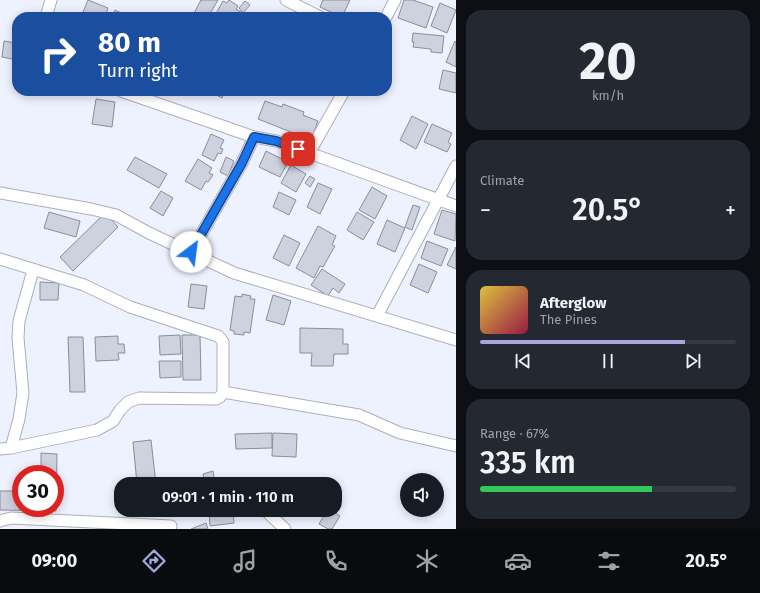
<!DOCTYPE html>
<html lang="en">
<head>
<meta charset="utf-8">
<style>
  :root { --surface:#171b24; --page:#242831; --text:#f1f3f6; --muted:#9ea1a6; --line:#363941; --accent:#a3a8df }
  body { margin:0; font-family:"Fira Sans",sans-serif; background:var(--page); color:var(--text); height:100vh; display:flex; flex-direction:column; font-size:15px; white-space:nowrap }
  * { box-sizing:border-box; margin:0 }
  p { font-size:13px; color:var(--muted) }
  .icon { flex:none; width:22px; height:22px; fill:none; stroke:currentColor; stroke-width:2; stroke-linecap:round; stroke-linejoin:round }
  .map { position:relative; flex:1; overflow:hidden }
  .panel { display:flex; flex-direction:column; gap:10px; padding:10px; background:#0d0f14; width:304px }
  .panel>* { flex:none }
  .top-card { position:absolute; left:12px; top:12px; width:380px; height:84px; border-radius:16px; box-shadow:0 2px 10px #0003; background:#1a4fa0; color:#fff; overflow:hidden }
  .fabs { position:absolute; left:400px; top:473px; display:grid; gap:8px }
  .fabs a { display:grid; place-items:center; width:44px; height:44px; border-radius:50%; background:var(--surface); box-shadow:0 2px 10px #0003; font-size:20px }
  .speed { position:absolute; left:12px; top:465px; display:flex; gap:8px; font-size:20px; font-weight:700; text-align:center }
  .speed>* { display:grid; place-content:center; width:52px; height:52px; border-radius:50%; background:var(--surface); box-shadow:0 2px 10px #0003; line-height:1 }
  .speed .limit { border:6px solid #d22; background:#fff; color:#111 }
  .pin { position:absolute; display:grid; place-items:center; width:34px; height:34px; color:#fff; margin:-17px; border-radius:8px; box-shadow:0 2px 6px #0006 }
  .me { position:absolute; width:44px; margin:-22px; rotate:30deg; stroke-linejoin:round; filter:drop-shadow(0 0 3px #0008) }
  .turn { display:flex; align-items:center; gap:14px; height:84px; padding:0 20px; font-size:18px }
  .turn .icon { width:52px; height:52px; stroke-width:2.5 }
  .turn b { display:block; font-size:28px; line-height:34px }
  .big { font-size:30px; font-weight:600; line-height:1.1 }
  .panel .tile { flex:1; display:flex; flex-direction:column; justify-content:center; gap:6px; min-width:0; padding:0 14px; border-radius:16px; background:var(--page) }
  .panel .dial { align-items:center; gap:0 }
  .dial b { font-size:52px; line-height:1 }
  .song { display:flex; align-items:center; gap:12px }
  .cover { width:48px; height:48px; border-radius:6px; background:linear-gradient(135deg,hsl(50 70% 55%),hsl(340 70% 35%)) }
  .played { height:4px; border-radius:2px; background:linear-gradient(90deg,var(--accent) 80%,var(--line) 80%) }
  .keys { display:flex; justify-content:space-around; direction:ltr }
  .heat { display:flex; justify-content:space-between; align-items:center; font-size:22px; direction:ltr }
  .charge { height:6px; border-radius:3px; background:linear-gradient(90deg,#34c759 67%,var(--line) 0) }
  .trip { position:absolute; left:114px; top:477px; width:228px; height:40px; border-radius:16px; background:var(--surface); box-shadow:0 2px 10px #0003; font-weight:600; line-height:40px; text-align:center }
  .menu { display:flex; height:64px; justify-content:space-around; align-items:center; background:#090b0e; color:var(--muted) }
  .menu .icon { width:28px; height:28px }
  .menu .on { color:var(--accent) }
  .menu b { font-size:18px; color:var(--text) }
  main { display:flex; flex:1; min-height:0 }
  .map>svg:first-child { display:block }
</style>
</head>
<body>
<main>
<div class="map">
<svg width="456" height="529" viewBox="0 0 456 529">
  <rect width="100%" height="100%" fill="#eef1fe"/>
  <path fill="#ced1de" stroke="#8b8e99" d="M 88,0 L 108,8 L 105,17 L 96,17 L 83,12 Z
    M 201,0 L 218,0 L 208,17 L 196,17 L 193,15 Z
    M 229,0 L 238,6 L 236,9 L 242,13 L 239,17 L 231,17 L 228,15 L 227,17 L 214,17 L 223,1 L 227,3 Z
    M 323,0 L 350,0 L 342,17 L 320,7 Z
    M 404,0 L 413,0 L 433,7 L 426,28 L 398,18 Z
    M 245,1 L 250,5 L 243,13 L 239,8 Z
    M 440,3 L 456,10 L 447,33 L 431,26 Z
    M 115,10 L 129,17 L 112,17 Z
    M 413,33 L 444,36 L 442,53 L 431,52 L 431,49 L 413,47 L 414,42 L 412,42 Z
    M 4,41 L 17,43 L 17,60 L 2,57 Z
    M 455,41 L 456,42 L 456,67 L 446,62 Z
    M 443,70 L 456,73 L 456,93 L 439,89 Z
    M 209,91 L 225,91 L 222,98 Z
    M 96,99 L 115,102 L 112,127 L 92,124 Z
    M 265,101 L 282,107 L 283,104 L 304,112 L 303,115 L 318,121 L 311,140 L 258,119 Z
    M 412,116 L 428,124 L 416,149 L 400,140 Z
    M 432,124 L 452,133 L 448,142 L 451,144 L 447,152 L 424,142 Z
    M 211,134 L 224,140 L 220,148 L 223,149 L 221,154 L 218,153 L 214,161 L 202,155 Z
    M 266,151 L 288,162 L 280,177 L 259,167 Z
    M 135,157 L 167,174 L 159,188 L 127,170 Z
    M 226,157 L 234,161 L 228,176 L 220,172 Z
    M 198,159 L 212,168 L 209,173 L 213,175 L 208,182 L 206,181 L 201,190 L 185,181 Z
    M 291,165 L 306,174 L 296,192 L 281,183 Z
    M 310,176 L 315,179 L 310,187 L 305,183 Z
    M 318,183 L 332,189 L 320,214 L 307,207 Z
    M 372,187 L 387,196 L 375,219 L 359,210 Z
    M 161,191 L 173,198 L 163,216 L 150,208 Z
    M 279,192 L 296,200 L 289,215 L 273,207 Z
    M 413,205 L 420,207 L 412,230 L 405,227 Z
    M 442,210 L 456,214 L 455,241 L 434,234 Z
    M 49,212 L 80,221 L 76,237 L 44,228 Z
    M 357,212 L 374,222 L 363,240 L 347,230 Z
    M 105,213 L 118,227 L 73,271 L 60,257 Z
    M 387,220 L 405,228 L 395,252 L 377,244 Z
    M 318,226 L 336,236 L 332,245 L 335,246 L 323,267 L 320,266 L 314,278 L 296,268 Z
    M 284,235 L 300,243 L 289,266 L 273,258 Z
    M 427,241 L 448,249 L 441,266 L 421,258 Z
    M 456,247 L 456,269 L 447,265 Z
    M 419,264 L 437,272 L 428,293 L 410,285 Z
    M 322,269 L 345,284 L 339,293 L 333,288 L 328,296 L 311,285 Z
    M 40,282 L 59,283 L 58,300 L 40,300 Z
    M 191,284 L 207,286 L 204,309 L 188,307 Z
    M 242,294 L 251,296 L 250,299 L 255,299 L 250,333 L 244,332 L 244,335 L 234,334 L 234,331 L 230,330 L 235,296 L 242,297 Z
    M 273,295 L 291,301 L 284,325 L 266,320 Z
    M 300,328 L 343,329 L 343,344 L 348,344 L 348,354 L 334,354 L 333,366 L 311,366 L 312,353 L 300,353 Z
    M 180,335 L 181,354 L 160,355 L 159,336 Z
    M 182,335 L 200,335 L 201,380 L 183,380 Z
    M 118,336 L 118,344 L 124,344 L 125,353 L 118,353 L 119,360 L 96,361 L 95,337 Z
    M 68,337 L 83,337 L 85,392 L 70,392 Z
    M 159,361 L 181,361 L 181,377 L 160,378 Z
    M 272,433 L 272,448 L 236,449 L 235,434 Z
    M 273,433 L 297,434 L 296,457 L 272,456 Z
    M 151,440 L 156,484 L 137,484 L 133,442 Z
    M 41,453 L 57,454 L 56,511 L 0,510 L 0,491 L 21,491 L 21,508 L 55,508 L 55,474 L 28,474 L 28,467 L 41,468 Z
    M 213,471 L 215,484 L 205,484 L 203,474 Z
    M 271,480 L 293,483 L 293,484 L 270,484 Z
    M 222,510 L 233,510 L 234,523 L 210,526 L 209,511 Z
    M 327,510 L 331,510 L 340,516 L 332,529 L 328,529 L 319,524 Z
    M 206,523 L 208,529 L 191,529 Z"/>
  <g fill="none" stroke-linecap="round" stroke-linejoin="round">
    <defs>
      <path id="minor" d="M 286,0 L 320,17
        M 46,17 L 51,0
        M 386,17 L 395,0
        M 121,91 L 254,137 L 276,141 L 456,206
        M 309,153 L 344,91
        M 0,193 L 91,209 L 116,215 L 149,233 L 234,273 L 456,340
        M 191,252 L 242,163 L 254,137
        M 0,259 L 84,285 L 130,307 L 218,336 L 221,339 L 223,342 L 223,392 L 220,397 L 216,399 L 139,398 L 128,402 L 120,410 L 113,421 L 97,430 L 11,448 L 0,449
        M 377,316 L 456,166
        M 223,392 L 359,415 L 400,433 L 456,446
        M 11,448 L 19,419 L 23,393 L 18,338 L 19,321 L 33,270
        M 262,510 L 267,512 L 285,529
        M 0,521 L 11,518 L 171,526"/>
    </defs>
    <use href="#minor" stroke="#acafbb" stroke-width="13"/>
    <use href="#minor" stroke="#fff" stroke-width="11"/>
  </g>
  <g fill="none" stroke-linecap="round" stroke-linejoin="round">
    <defs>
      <path id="route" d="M 191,252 L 242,163 L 254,137 L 276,141 L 298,149"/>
    </defs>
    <use href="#route" stroke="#114b97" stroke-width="10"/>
    <use href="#route" stroke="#1a73e8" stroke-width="7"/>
  </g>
</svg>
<div class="fabs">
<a><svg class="icon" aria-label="sound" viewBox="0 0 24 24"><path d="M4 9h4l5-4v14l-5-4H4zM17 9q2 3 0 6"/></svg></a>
</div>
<div class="speed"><div class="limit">30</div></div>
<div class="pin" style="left:298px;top:149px;background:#d93025"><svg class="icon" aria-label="arrive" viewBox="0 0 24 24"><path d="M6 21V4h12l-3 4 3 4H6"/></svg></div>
<svg class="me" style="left:191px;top:252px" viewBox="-20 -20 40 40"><circle r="19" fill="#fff"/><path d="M0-13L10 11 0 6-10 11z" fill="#1a73e8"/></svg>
<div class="trip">09:01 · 1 min · 110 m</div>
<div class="top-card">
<div class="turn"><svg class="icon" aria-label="right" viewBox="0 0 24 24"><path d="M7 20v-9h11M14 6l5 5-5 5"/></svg><div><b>80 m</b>Turn right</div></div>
</div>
</div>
<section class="panel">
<div class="tile dial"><b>20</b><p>km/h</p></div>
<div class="tile"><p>Climate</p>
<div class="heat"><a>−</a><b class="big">20.5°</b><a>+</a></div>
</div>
<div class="tile">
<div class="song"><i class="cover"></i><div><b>Afterglow</b><p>The Pines</p></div></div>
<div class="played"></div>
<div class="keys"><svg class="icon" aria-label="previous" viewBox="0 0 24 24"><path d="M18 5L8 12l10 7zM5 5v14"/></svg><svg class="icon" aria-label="pause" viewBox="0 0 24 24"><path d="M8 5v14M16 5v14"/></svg><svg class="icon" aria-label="next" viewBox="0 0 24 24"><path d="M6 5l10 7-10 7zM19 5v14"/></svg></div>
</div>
<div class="tile"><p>Range · 67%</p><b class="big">335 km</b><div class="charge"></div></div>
</section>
</main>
<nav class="menu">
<b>09:00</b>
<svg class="icon on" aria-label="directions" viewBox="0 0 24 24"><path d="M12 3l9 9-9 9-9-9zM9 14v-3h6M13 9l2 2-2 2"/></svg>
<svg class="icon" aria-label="music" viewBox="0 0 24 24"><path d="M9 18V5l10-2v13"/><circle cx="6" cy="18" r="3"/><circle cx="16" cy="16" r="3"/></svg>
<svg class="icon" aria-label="phone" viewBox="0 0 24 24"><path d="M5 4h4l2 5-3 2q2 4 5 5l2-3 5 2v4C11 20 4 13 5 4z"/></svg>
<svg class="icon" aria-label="climate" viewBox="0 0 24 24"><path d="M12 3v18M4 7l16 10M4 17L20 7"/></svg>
<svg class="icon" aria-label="car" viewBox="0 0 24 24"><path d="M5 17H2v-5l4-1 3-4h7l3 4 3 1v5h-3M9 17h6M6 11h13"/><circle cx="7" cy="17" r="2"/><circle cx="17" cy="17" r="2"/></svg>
<svg class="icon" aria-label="filters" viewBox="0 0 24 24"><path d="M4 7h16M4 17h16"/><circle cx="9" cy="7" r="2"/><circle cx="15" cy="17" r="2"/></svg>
<b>20.5°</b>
</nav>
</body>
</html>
